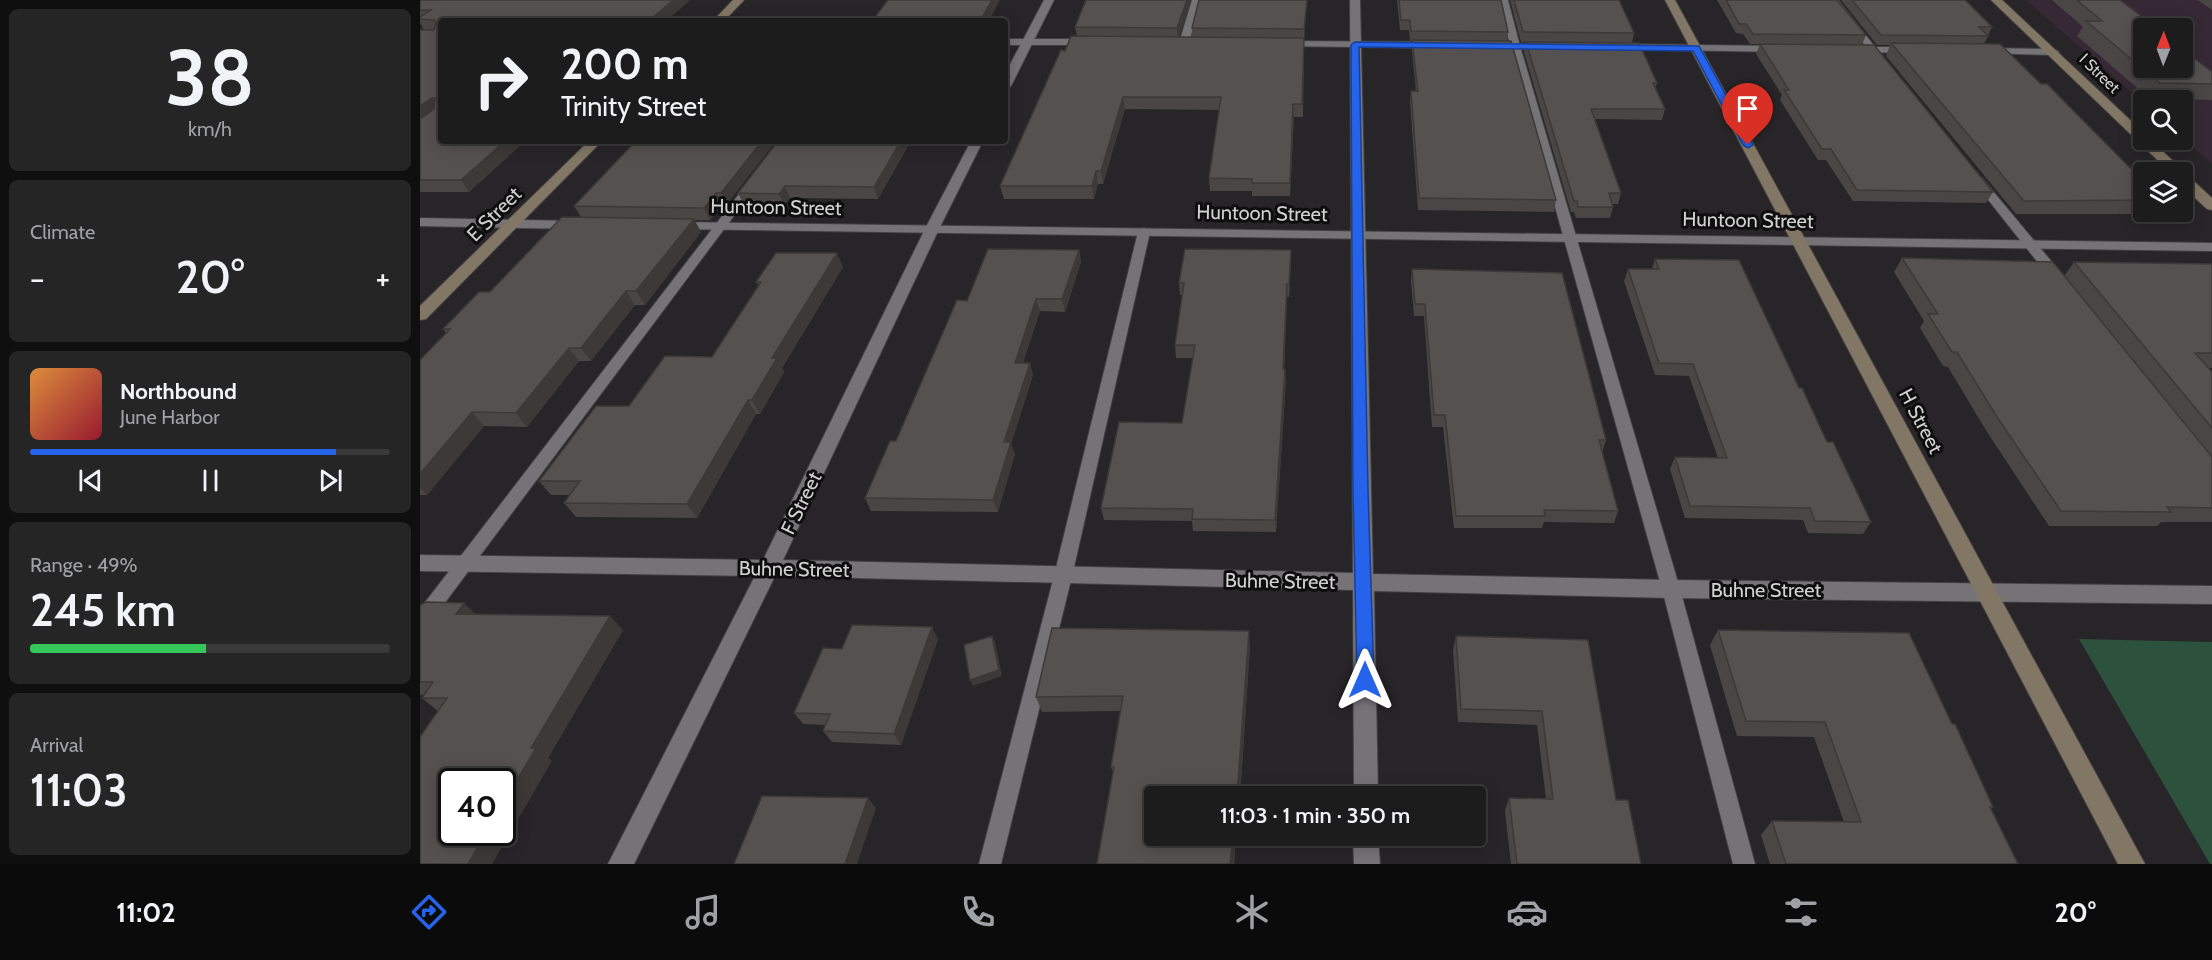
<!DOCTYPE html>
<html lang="en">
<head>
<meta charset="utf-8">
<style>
  :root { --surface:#1d1c1d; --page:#252526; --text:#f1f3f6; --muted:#a0a1a4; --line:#3b3a3b; --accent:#2563eb }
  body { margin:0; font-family:Cabin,sans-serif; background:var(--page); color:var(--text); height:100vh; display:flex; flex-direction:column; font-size:22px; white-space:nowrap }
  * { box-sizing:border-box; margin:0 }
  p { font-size:20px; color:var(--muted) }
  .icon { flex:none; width:33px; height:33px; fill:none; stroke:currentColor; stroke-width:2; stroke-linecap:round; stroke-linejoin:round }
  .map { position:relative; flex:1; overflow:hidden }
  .details { display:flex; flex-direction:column; gap:9px; padding:9px; background:#100f10; width:420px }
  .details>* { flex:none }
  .hud { position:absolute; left:18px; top:18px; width:570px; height:126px; border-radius:6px; box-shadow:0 3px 15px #0003,0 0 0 2px var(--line); background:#1d1c1d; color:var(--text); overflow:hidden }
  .needle { width:39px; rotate:1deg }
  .buttons { position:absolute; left:1713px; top:18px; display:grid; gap:12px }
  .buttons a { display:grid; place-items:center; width:60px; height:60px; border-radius:6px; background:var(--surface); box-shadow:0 3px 15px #0003,0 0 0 2px var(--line); font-size:30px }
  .speed { position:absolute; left:18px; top:768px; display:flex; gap:12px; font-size:30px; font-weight:700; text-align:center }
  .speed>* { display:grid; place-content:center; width:78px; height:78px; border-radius:50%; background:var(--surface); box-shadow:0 3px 15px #0003,0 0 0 2px var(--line); line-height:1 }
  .speed .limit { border:3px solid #111; border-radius:9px; background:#fff; color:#111 }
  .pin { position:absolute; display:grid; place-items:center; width:51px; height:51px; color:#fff; margin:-62px -26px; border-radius:50% 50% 50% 0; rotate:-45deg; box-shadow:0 0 6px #0007 }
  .pin .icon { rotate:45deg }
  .me { position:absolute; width:66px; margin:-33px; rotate:0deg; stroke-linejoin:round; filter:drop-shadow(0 0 4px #0008) }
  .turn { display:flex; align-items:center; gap:21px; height:126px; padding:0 24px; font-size:27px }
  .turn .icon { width:78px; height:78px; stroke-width:2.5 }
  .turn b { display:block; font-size:42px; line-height:51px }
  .big { font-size:45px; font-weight:600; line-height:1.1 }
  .details .widget { flex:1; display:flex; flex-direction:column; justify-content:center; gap:9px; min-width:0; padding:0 21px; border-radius:9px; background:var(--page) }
  .details .dial { align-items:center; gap:0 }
  .dial b { font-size:78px; line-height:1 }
  .song { display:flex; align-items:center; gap:18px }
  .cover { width:72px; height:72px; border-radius:9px; background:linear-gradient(135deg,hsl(30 70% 55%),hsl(350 70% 35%)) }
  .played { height:6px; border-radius:3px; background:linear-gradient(90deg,var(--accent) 85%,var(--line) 85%) }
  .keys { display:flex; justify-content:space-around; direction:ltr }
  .heat { display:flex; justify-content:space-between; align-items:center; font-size:33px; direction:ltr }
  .charge { height:9px; border-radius:4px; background:linear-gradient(90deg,#34c759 49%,var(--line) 0) }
  .trip { position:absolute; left:724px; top:786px; width:342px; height:60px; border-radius:6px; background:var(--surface); box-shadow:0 3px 15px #0003,0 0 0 2px var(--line); font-weight:600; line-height:60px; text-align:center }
  .dock { display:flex; height:96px; justify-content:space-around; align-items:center; background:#0c0b0c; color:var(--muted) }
  .dock .icon { width:42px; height:42px }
  .dock .on { color:var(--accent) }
  .dock b { font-size:27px; color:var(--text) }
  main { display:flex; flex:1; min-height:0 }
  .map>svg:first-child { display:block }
</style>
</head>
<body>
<main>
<section class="details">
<div class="widget dial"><b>38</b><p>km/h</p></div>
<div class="widget"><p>Climate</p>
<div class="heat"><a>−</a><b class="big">20°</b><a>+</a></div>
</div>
<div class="widget">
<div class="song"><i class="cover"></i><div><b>Northbound</b><p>June Harbor</p></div></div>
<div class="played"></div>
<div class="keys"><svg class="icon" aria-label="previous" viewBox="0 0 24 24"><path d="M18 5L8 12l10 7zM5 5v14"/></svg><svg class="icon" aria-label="pause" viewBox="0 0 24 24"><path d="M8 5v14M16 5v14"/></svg><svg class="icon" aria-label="next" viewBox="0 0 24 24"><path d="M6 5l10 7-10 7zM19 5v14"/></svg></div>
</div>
<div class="widget"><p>Range · 49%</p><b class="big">245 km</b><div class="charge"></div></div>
<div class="widget"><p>Arrival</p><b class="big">11:03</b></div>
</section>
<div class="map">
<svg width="1792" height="864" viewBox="0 0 1792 864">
  <rect width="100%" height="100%" fill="#272527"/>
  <path fill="#362834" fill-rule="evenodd" d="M 1606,0 L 1792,0 L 1792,164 L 1763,138 L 1762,100 L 1724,100 L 1723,103 ZM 1724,28 L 1762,28 L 1762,68 L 1724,68 Z"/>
  <path fill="#2c513d" d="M 1659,639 L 1792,642 L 1792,864 L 1790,864 Z"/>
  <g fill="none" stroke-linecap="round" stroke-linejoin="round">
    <defs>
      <path id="service" d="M 772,0 L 780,0 L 769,43 L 764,46 L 759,43 Z
        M 1080,0 L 1088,0 L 1100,46 L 1260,589 L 1335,864 L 1313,864 L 1242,589 L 1090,46 Z
        M 1409,0 L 1418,0 L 1463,57 L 1463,61 L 1457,61 Z
        M 1558,177 L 1562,178 L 1641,273 L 1642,276 L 1641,279 L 1631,279 L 1554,182 L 1554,178 Z
        M 333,180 L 337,181 L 337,185 L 6,628 L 0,631 L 0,609 L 329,181 Z
        M 724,228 L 730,232 L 652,576 L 581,864 L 559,864 L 634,576 L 718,232 Z"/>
      <path id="minor" d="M 585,39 L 672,39 L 678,42 L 672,45 L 585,45 Z
        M 861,41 L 1017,42 L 1023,45 L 1017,48 L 857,46 L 857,42 Z
        M 1068,43 L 1128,44 L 1134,47 L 1128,50 L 1064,48 L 1062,46 Z
        M 1197,44 L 1362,46 L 1368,49 L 1362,52 L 1193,49 L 1193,45 Z
        M 1434,47 L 1491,47 L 1497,50 L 1491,53 L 1430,52 L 1428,50 Z
        M 1563,48 L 1633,49 L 1639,52 L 1633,55 L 1559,53 L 1559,49 Z
        M 0,218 L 158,221 L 165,225 L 158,229 L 0,226 Z
        M 255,222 L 1792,243 L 1792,251 L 250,229 L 248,226 Z"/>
      <path id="tertiary" d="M 624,0 L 634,0 L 591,86 L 585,90 L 585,74 Z
        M 930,0 L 940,0 L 953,574 L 1251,580 L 1792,586 L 1792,604 L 1251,598 L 954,591 L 958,796 L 934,796 L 933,590 L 355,576 L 214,864 L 188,864 L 335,576 L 0,571 L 0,555 L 343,560 L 505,229 L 551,141 L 563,141 L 519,229 L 363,560 L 933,573 Z
        M 933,836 L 958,836 L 960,864 L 934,864 Z"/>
      <path id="secondary" d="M 313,0 L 324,0 L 304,21 L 293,21 Z
        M 1245,0 L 1255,0 L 1725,864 L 1698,864 Z
        M 1571,0 L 1582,0 L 1724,133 L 1724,140 L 1730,140 L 1762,169 L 1764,172 L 1762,174 L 1750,172 Z
        M 169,141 L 182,141 L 6,319 L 0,320 L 0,306 Z
        M 1762,174 L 1767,175 L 1792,198 L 1792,210 L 1787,209 L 1762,186 Z"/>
    </defs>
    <use href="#service" stroke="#424142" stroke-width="2"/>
    <use href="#minor" stroke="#424142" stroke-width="2"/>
    <use href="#tertiary" stroke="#424142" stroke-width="2"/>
    <use href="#secondary" stroke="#424142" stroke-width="2"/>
    <use href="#service" fill="#757376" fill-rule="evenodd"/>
    <use href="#minor" fill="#757376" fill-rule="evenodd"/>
    <use href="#tertiary" fill="#757376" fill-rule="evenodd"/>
    <use href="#secondary" fill="#827764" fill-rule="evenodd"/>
  </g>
  <path fill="#494645" d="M 0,0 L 270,0 L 246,21 L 21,141 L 105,141 L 49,192 L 0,192 L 0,30 L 4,30 L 0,23 Z
    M 771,0 L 759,37 L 772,37 L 772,28 L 887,0 L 884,40 L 883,117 L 874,117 L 870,196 L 832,196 L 832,191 L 790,191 L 789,178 L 799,110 L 705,109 L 683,184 L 678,184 L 674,199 L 584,199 L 580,186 L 645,51 L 657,36 L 655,27 Z
    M 977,0 L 1081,0 L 1088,32 L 1087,41 L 1136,200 L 1134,212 L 998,210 L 990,102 L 991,91 L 996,91 L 992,51 L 992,41 L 990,41 L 989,30 L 980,30 Z
    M 1090,0 L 1199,0 L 1214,33 L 1212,43 L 1101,42 Z
    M 1297,0 L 1417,0 L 1446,35 L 1442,45 L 1330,44 L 1323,34 L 1316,33 Z
    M 1421,0 L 1545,0 L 1572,27 L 1564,44 L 1621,84 L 1724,182 L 1724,212 L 1733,212 L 1732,214 L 1596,214 L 1466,56 L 1470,45 L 1457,45 Z
    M 1632,0 L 1700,0 L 1792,72 L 1792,100 L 1730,99 L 1657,36 L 1663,27 Z
    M 1778,0 L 1792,0 L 1792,10 Z
    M 1106,42 L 1237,83 L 1235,89 L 1245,109 L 1242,120 L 1175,119 L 1201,193 L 1198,204 L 1192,204 L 1193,207 L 1190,218 L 1156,218 L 1154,212 L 1151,212 L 1104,52 Z
    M 1340,44 L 1573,192 L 1566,203 L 1433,201 L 1406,160 L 1398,160 L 1360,100 L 1362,95 L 1336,54 Z
    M 216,141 L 356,141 L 306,205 L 302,205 L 290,220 L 274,220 L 281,232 L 225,305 L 215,305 L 171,361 L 159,361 L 107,427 L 64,426 L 7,495 L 0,495 L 0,360 L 26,333 L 23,329 L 161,217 L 154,206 Z
    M 358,141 L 502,141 L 500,146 L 488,146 L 458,199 L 370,198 L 364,205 L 324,205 L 318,193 Z
    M 659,250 L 661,262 L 645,312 L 620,311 L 603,363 L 613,375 L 591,444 L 595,454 L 578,512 L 451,511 L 445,498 L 476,441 Z
    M 1482,258 L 1645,275 L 1654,262 L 1792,264 L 1792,368 L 1789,368 L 1792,372 L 1792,522 L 1741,522 L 1737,526 L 1629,526 L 1567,432 L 1528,367 L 1523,366 L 1500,328 L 1504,321 L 1474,272 Z
    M 1235,259 L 1379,388 L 1407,442 L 1451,522 L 1443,534 L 1388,533 L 1383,520 L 1265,518 L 1250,469 L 1255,457 L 1298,458 L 1269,376 L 1235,375 L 1204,281 L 1208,269 L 1232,269 Z
    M 871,262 L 869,297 L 867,297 L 864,369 L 866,381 L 856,532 L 773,531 L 772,521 L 684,520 L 681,508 L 762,423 L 773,358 L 756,358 L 755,345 L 763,295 L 760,295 L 759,283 Z
    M 423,267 L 362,368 L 364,372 L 340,414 L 336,414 L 277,518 L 156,517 L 144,503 L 150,495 L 131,495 L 119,481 L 209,406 L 292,357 L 339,286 L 336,282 Z
    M 992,269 L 1186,440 L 1182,452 L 1198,511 L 1194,523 L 1124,522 L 1122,528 L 1034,528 L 1023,427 L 1012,427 L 1004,316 L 994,316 L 991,281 Z
    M 0,605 L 57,615 L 203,630 L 128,758 L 132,761 L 18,711 L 2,698 L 4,695 L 0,695 Z
    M 1298,630 L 1532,724 L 1573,807 L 1571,808 L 1598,864 L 1350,864 L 1341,835 L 1352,821 L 1424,822 L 1394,737 L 1317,736 L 1290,645 Z
    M 1036,636 L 1168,640 L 1196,800 L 1221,864 L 1091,864 L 1085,811 L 1089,798 L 1126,799 L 1117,725 L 1038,722 L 1033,650 Z
    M 518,639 L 481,745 L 412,742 L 403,731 L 406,725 L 383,724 L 374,713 L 422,649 Z
    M 830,646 L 821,782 L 735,836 L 816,836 L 814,864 L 677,864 L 693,772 L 691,767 L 700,711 L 622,712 L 616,697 Z"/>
  <path fill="#3c3938" d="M 253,0 L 270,0 L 246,21 L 229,21 Z
    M 572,0 L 580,0 L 569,21 L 560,21 Z
    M 767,0 L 771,0 L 758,38 L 757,28 Z
    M 887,0 L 884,40 L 884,29 Z
    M 703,97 L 705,109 L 683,184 L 681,171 Z
    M 12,98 L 20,109 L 0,123 L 0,106 Z
    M 873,104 L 874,117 L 870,196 L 870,183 Z
    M 85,141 L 105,141 L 49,192 L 41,180 Z
    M 342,141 L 356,141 L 306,205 L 301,193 Z
    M 481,141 L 486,141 L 488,146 L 458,199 L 454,187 Z
    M 498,141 L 502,141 L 500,146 Z
    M 676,171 L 678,184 L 674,199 L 672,186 Z
    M 365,186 L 370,198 L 364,205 L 359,194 Z
    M 296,193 L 302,205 L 290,220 L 284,208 Z
    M 274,219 L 281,232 L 225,305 L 216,291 Z
    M 659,250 L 661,262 L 645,312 L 642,299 Z
    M 871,250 L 871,262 L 869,297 L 869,284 Z
    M 417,253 L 423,267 L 362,368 L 364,372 L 340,414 L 332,400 L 352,358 Z
    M 867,284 L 867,297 L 864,381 L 863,369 Z
    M 206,291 L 215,305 L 171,361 L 161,348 Z
    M 616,299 L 620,311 L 599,375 L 595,363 Z
    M 149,348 L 159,361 L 107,427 L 96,413 Z
    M 610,363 L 613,375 L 591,444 L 595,454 L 578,512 L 573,500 L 584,442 Z
    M 865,369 L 866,381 L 856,532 L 855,520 Z
    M 328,400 L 336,414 L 277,518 L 267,504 Z
    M 52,412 L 64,426 L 7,495 L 0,488 L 0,474 Z
    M 44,603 L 59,617 L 36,614 Z
    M 190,616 L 203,630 L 128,758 L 132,761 L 72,864 L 48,864 L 66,832 L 82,832 L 82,805 L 111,748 Z
    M 512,627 L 518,639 L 481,745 L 474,734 Z
    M 829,631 L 830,646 L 821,782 L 820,796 L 817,796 Z
    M 572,636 L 575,642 L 582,676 L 553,686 L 550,680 Z
    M 448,798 L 456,808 L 437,864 L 425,864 Z
    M 813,836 L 816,836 L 814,864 L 810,864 Z"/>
  <path fill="#555150" stroke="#3c3938" stroke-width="1.5" d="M 0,0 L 253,0 L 229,21 L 21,21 L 21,141 L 85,141 L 41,180 L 0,180 L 0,119 L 14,109 L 15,98 L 12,98 L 0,106 L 0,30 L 14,30 L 16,22 L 14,20 L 0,19 L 0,17 L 11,10 L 0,10 Z
    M 468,0 L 572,0 L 560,21 L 452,21 Z
    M 666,0 L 767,0 L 757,28 L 655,27 Z
    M 779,0 L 887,0 L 884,29 L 772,28 Z
    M 979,0 L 1081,0 L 1088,32 L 991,31 L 990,20 L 981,20 Z
    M 1094,0 L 1199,0 L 1214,33 L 1103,32 Z
    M 1306,0 L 1417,0 L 1446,35 L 1333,34 L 1326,24 L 1319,24 Z
    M 1432,0 L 1545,0 L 1572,27 L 1559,27 L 1568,36 L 1461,35 Z
    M 1657,0 L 1700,0 L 1737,28 L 1724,28 L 1724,68 L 1762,68 L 1762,49 L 1792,72 L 1792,84 L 1740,83 L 1666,21 L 1682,21 Z
    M 651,36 L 884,38 L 882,104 L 873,104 L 870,183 L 832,183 L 832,179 L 789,178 L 801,97 L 703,97 L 681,171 L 676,171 L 672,186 L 580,186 L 641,50 L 645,51 Z
    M 992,40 L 1091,41 L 1136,200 L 999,198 L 991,91 L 998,91 Z
    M 1106,42 L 1219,43 L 1237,83 L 1233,83 L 1245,109 L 1171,109 L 1201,193 L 1189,193 L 1193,207 L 1158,207 L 1157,201 L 1154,201 Z
    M 1471,43 L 1580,44 L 1621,84 L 1627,84 L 1724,182 L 1724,200 L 1604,201 Z
    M 1340,44 L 1454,45 L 1573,192 L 1437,190 L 1411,149 L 1402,149 L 1364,90 L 1369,90 Z
    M 216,141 L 342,141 L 301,193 L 296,193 L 284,208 L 154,206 Z
    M 358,141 L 481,141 L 454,187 L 365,186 L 359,194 L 318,193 Z
    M 142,217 L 274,219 L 216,291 L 206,291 L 161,348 L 149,348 L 96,413 L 52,412 L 0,474 L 0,360 L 30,329 L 23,329 L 59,292 L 70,292 Z
    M 568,249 L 659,250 L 642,299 L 616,299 L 595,363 L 610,363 L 584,442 L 591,442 L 573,500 L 445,498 L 470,441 L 476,441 L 537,300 L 547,301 Z
    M 765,249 L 871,250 L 869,284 L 867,284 L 863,369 L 865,369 L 855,520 L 772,519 L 773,509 L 681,508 L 699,422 L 762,423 L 775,345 L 755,345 L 764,283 L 759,283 Z
    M 356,253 L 417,253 L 352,358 L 357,358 L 332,400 L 328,400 L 267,504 L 144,503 L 160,481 L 119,481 L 176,406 L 209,406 L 245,356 L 292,357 L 341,282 L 336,282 Z
    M 1482,258 L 1633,262 L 1792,457 L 1792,508 L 1747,507 L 1751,512 L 1641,511 L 1577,417 L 1537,352 L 1532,352 L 1508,314 L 1518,314 Z
    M 1235,259 L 1319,260 L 1379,388 L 1382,388 L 1407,442 L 1413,442 L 1451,522 L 1395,521 L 1390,508 L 1270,506 L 1255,457 L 1307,458 L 1273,364 L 1239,363 L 1208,269 L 1239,269 Z
    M 1654,262 L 1792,264 L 1792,353 L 1775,353 L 1792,372 L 1792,428 Z
    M 992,269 L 1142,273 L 1186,440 L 1179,440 L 1198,511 L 1124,510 L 1125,516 L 1036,516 L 1025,415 L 1014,415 L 1005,304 L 995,304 Z
    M 6,602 L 44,603 L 36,614 L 190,616 L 111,748 L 116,748 L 82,805 L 82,782 L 32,782 L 32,832 L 66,832 L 48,864 L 0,864 L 0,737 L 27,698 L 2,698 L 13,682 L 0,682 L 0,605 Z
    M 432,625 L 512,627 L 474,734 L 403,731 L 410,714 L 374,713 L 403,648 L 422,649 Z
    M 632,628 L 829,631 L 817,796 L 735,796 L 735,836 L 813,836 L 810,864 L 677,864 L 694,767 L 691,767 L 703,696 L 616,697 Z
    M 1298,630 L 1489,633 L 1532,724 L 1535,724 L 1573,807 L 1570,807 L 1598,864 L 1366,864 L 1352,821 L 1441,822 L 1405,722 L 1326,721 Z
    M 572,636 L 579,670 L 550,680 L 544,645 Z
    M 1036,636 L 1168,640 L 1196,800 L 1208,800 L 1221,864 L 1097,864 L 1089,798 L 1133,799 L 1122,711 L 1041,709 Z
    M 342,796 L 448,798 L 425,864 L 314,864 Z"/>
  <path fill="#2563eb" stroke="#184099" stroke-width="1.5" d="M 935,42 L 1279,46 L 1333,145 L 1328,148 L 1323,145 L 1273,51 L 939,47 L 948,490 L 954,680 L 951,685 L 945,688 L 939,685 L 937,680 L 933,490 L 931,45 Z"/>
  <g text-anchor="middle" stroke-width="6" stroke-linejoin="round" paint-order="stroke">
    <g font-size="16" fill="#d2d1d2" stroke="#0f0e0f">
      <text transform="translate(1680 73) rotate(44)" y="6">I Street</text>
    </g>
    <g font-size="20" fill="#d2d1d2" stroke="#0f0e0f">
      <text transform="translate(356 207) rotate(1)" y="7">Huntoon Street</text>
      <text transform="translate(842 213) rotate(1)" y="7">Huntoon Street</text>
      <text transform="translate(74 214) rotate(-45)" y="7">E Street</text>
      <text transform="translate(1328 220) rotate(1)" y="7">Huntoon Street</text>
      <text transform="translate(1501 421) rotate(62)" y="7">H Street</text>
      <text transform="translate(381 503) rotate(-64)" y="7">F Street</text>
      <text transform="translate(374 569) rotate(1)" y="7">Buhne Street</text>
      <text transform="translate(860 581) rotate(1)" y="7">Buhne Street</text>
      <text x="1346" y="597">Buhne Street</text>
    </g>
  </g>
</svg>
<div class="buttons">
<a><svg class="needle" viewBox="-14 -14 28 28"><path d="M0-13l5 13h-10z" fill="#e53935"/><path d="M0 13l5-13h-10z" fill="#a0a1a4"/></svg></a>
<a><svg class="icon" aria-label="search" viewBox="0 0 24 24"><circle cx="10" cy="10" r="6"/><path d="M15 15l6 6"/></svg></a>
<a><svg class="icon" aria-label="layers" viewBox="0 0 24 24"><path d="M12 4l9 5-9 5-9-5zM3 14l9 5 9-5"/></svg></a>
</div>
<div class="speed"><div class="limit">40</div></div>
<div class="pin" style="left:1328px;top:145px;background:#d93025"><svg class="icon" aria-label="arrive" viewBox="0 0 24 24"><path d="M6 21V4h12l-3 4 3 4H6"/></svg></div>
<svg class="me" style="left:945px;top:680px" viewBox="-20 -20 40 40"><path d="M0-17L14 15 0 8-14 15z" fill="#2563eb" stroke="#fff" stroke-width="4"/></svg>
<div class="trip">11:03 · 1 min · 350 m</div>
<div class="hud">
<div class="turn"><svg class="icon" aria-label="right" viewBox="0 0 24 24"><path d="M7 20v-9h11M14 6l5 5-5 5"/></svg><div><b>200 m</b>Trinity Street</div></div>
</div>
</div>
</main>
<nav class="dock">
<b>11:02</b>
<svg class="icon on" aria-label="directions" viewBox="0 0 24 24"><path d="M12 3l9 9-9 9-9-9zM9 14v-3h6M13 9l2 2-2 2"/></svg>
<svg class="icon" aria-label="music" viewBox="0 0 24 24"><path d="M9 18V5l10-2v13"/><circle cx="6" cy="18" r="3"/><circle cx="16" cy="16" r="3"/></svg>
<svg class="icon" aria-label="phone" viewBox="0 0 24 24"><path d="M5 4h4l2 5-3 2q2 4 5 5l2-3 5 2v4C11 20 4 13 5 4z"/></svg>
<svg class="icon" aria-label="climate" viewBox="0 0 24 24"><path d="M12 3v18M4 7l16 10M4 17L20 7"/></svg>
<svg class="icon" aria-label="car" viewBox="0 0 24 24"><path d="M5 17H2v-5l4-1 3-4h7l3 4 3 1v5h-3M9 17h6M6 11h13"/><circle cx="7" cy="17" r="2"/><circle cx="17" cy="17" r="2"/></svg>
<svg class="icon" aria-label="filters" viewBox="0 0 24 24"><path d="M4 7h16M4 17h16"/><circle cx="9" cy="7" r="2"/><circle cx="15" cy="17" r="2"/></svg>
<b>20°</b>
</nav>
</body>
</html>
